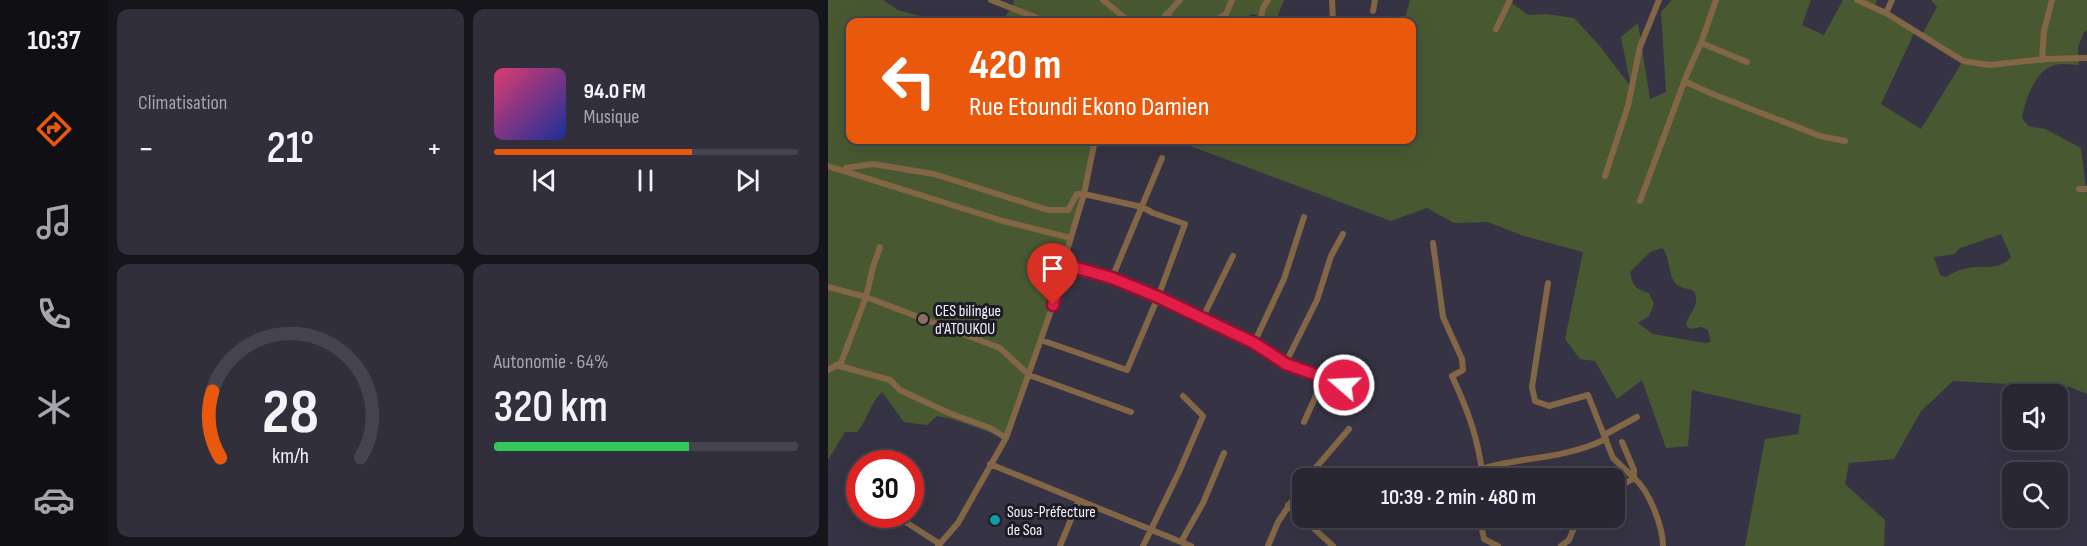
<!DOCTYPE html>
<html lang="fr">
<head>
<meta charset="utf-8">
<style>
  :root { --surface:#282733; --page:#302f3b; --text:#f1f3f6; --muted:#a5a5ac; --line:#44444e; --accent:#ea580c }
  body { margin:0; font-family:"Sofia Sans Condensed",sans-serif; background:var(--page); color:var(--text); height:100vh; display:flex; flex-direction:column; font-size:22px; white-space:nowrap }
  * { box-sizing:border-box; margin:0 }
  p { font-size:20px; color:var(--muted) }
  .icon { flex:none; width:33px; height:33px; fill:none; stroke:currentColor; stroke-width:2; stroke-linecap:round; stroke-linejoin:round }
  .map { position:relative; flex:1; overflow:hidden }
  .details { display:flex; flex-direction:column; gap:9px; padding:9px; background:#16151c; width:720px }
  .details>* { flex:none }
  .top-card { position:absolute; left:18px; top:18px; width:570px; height:126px; border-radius:12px; box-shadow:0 6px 24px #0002,0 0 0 2px var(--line); background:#ea580c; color:#fff; overflow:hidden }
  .tools { position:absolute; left:1174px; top:384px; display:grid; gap:12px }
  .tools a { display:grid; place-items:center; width:66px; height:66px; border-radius:12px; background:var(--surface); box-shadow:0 6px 24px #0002,0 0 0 2px var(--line); font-size:30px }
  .speed { position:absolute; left:18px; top:450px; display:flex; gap:12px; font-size:30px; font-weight:700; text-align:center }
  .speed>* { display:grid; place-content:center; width:78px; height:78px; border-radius:50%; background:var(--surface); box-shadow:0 6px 24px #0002,0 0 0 2px var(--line); line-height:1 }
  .speed .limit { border:9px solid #d22; background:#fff; color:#111 }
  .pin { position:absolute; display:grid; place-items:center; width:51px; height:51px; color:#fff; margin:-62px -26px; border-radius:50% 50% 50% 0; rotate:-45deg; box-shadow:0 0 6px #0007 }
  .pin .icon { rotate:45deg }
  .me { position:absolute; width:66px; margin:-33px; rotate:289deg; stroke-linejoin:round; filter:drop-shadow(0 0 4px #0008) }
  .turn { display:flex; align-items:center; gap:21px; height:126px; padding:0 24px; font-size:27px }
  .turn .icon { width:78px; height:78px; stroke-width:2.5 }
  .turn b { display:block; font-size:42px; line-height:51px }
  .big { font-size:45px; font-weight:600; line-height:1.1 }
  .details .tile { flex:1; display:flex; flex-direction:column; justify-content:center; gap:9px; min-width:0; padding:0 21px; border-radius:12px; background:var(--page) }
  .details .dial { align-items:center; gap:0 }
  .dial svg { height:156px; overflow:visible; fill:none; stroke:var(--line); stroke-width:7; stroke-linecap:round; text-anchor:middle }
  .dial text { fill:var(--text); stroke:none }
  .song { display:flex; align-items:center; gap:18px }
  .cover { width:72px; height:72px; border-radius:9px; background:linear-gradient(135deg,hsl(340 70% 55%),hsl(230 70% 35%)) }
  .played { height:6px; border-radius:3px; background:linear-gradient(90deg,var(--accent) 65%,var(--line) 65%) }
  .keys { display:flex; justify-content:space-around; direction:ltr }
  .heat { display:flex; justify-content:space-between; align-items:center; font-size:33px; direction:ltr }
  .charge { height:9px; border-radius:4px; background:linear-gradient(90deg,#34c759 64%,var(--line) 0) }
  .details .tiles { flex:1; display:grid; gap:9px; grid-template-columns:repeat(2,1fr) }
  .trip { position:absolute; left:464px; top:468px; width:333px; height:60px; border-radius:12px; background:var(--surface); box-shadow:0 6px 24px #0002,0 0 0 2px var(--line); font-weight:600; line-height:60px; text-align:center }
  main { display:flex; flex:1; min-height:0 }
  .dock { display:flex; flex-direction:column; width:108px; justify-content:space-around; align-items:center; background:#101014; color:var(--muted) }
  .dock .icon { width:42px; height:42px }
  .dock .on { color:var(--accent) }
  .dock b { font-size:27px; color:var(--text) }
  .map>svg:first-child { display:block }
</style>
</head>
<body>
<main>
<nav class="dock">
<b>10:37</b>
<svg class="icon on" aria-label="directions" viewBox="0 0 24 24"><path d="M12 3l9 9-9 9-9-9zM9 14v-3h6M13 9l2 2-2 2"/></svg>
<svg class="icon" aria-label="music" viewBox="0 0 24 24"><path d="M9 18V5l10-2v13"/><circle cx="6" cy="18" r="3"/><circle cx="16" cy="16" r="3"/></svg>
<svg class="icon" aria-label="phone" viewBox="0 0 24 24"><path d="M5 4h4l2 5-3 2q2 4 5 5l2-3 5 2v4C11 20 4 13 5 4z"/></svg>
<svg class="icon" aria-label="climate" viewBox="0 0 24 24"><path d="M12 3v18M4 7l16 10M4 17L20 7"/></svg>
<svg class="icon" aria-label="car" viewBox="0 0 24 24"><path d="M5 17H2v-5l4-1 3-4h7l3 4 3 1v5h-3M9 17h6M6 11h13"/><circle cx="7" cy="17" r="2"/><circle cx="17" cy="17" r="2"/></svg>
</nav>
<section class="details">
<div class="tiles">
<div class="tile"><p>Climatisation</p>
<div class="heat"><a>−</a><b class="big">21°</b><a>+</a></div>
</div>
<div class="tile">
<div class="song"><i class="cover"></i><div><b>94.0 FM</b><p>Musique</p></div></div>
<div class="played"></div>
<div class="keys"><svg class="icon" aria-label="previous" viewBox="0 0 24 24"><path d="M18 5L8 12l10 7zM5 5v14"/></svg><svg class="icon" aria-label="pause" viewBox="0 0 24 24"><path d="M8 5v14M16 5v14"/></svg><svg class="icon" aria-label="next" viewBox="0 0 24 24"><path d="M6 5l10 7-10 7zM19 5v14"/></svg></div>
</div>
<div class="tile dial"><svg viewBox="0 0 100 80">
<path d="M14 69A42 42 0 1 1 86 69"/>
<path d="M14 69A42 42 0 0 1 10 35" stroke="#ea580c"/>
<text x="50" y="56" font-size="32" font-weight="700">28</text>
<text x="50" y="72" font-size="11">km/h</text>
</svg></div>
<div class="tile"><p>Autonomie · 64%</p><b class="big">320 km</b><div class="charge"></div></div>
</div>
</section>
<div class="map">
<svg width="1259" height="546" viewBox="0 0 1259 546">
  <rect width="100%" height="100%" fill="#363444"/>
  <path fill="#485932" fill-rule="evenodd" d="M 0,0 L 55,0 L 70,10 L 114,22 L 22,22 L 22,140 L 267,140 L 225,305 L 178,438 L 124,419 L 109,416 L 99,425 L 76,422 L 54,392 C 42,403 40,419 29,432 L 17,432 L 0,460 Z
    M 186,0 L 456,0 L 448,20 L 423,14 L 420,22 L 347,22 L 338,14 L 333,22 L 175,22 C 178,14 184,10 186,0 Z
    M 582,0 L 680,0 L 700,15 L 718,14 L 746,18 L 771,45 L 803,87 L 793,37 L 810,23 L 822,99 L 838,92 L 833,12 L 844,0 L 983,0 L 974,25 L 996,35 L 1015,0 L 1049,0 L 1046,7 L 1087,31 L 1053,104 L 1093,129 L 1135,61 L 1094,35 L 1109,7 L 1103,0 L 1259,0 L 1259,30 L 1256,32 L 1250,47 L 1251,65 C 1243,65 1234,63 1227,65 C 1207,70 1197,100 1194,118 L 1200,126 L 1217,129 L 1253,148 L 1259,197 L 1259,394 L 1242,387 L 1125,381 L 1093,411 L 1066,459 L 1021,463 L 1017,484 L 1057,520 L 1056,546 L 917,546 L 937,439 L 970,434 L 973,415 L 864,390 L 860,446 L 838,448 L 814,380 L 789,399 L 767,361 L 752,359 L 737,339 L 755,252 L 696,236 L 660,222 L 626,223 L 599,208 L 563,221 L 346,140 L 584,140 L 584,22 L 576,22 ZM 1173,234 L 1183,257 C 1172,272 1151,264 1136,269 C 1130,270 1123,274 1118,277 L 1112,275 L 1106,257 L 1127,254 L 1130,249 ZM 834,248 C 844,259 838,277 851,286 C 856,290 865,287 867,294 C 872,306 860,314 858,325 L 862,329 L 874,327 L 880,330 L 883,342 L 877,343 L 825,334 L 810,323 L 821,316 L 826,304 L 821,293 C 807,289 805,286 802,272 L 822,252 Z"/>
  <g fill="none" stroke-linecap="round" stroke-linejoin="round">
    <path stroke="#826646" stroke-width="6" d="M 163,0 L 217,21
      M 275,0 L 302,22
      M 504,0 L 505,22
      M 1029,0 L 1058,13 L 1135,61 L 1161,65 L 1218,59 L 1259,58
      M 545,11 L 547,0
      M 1058,13 L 1064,0
      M 338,14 L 346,21 L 352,22
      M 332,22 L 352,0
      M 385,22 L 398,14 L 404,0
      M 432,22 L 435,8 L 440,0
      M 668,29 L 682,0
      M 873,43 L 919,62
      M 1214,60 L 1216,31 L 1224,0
      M 856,81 L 882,93 L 992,136 L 1017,141
      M 0,166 L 175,221 L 243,238
      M 18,168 L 45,164 L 106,174 L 220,210 L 240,210 L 249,194 L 256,194 L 314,207 L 325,213 L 357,224 L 330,297 L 299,370 L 213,340
      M 777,176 L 800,106 L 812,47 L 831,0
      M 1251,189 L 1259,189
      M 812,201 L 859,74 L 873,43 L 888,0
      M 605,243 L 615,317 L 634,359 L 635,370 L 624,376 C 641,413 650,438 655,478
      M 235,264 L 284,278 L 330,297 L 426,343 L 457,364 L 516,385
      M 284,278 L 334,158
      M 720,283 L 704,387 L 707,401 L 721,406 L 760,395 L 785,458 L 806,478
      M 0,287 L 38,297 L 172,348 L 201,375 L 303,412
      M 375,317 L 405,256
      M 426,343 L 456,279 L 476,217
      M 457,364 L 489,300 L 503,256 L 515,234
      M 8,365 L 62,380 L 72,390 L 89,398 L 121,413 L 162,428 L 178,438
      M 0,370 L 13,363 L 38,297 L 45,267 L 52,247
      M 476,422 L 496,378
      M 776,435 L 809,417
      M 794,442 L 806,470 L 806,478
      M 162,464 L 363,546
      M 654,469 C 667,464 681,463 695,460 C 724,456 751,452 778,439
      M 484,472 L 492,478
      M 479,478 L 521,429
      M 786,490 L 806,478 C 821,490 835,527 835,546
      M 30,492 L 32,493
      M 460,505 L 505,546
      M 65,514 L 112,544
      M 656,518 L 654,529 L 656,539 L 670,546
      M 353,542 L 375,503 L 396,453
      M 110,546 L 130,523 L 178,438 L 225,305 L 235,264 L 256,194 L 267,140
      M 232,546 L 251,500
      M 315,546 L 351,472 L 375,416 L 355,396
      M 440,546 L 450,522 L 474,486
      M 733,546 L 741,540 L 750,518"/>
  </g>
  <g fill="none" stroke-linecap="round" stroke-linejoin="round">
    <defs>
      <path id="route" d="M 225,305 L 235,264 L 284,278 L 330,297 L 426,343 L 458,364 L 516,385"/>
    </defs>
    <use href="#route" stroke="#92132f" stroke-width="15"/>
    <use href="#route" stroke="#e11d48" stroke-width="10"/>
  </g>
  <circle fill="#8d6e63" stroke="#1d1c24" stroke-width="2" cx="95" cy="319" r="6"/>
  <circle fill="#0f9aa8" stroke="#1d1c24" stroke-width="2" cx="167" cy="520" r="6"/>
  <g text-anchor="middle" stroke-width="6" stroke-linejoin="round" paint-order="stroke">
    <g font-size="16" fill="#f4f3fe" stroke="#1d1c24" text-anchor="start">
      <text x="107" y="316">CES bilingue<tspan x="107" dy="18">d'ATOUKOU</tspan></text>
      <text x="179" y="517">Sous-Préfecture<tspan x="179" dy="18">de Soa</tspan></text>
    </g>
  </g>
</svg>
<div class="tools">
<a><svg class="icon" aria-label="sound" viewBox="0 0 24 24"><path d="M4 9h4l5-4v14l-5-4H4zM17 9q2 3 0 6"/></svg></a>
<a><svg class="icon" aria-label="search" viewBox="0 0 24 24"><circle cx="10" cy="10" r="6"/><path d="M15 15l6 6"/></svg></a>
</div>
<div class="speed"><div class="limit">30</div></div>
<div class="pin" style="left:225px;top:305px;background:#d93025"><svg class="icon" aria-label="arrive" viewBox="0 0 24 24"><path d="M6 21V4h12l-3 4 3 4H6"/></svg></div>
<svg class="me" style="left:516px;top:385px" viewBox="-20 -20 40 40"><circle r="17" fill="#e11d48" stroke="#fff" stroke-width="3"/><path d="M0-11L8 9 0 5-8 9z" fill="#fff"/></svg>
<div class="trip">10:39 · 2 min · 480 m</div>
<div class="top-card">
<div class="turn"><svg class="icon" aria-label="left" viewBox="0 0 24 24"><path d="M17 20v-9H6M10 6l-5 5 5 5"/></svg><div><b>420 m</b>Rue Etoundi Ekono Damien</div></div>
</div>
</div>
</main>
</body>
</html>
